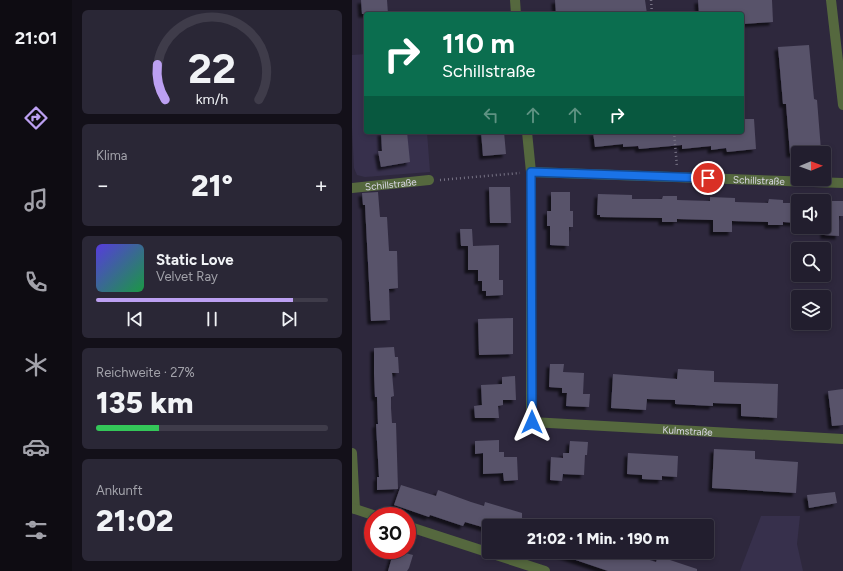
<!DOCTYPE html>
<html lang="de">
<head>
<meta charset="utf-8">
<style>
  :root { --surface:#221e2e; --page:#2a2736; --text:#f1f3f6; --muted:#a2a2aa; --line:#3f3c4a; --accent:#bca0f2 }
  body { margin:0; font-family:Figtree,sans-serif; background:var(--page); color:var(--text); height:100vh; display:flex; flex-direction:column; font-size:15px; white-space:nowrap }
  * { box-sizing:border-box; margin:0 }
  p { font-size:13px; color:var(--muted) }
  .icon { flex:none; width:22px; height:22px; fill:none; stroke:currentColor; stroke-width:2; stroke-linecap:round; stroke-linejoin:round }
  .map { position:relative; flex:1; overflow:hidden }
  .sheet { display:flex; flex-direction:column; gap:10px; padding:10px; background:#131019; width:280px }
  .sheet>* { flex:none }
  .banner { position:absolute; left:12px; top:12px; width:380px; height:122px; border-radius:4px; box-shadow:0 2px 6px #0003,0 0 0 1px var(--line); background:#0b6e4f; color:#fff; overflow:hidden }
  .needle { width:26px; rotate:89deg }
  .buttons { position:absolute; left:439px; top:146px; display:grid; gap:8px }
  .buttons a { display:grid; place-items:center; width:40px; height:40px; border-radius:4px; background:var(--surface); box-shadow:0 2px 6px #0003,0 0 0 1px var(--line); font-size:20px }
  .speed { position:absolute; left:12px; top:507px; display:flex; gap:8px; font-size:20px; font-weight:700; text-align:center }
  .speed>* { display:grid; place-content:center; width:52px; height:52px; border-radius:50%; background:var(--surface); box-shadow:0 2px 6px #0003,0 0 0 1px var(--line); line-height:1 }
  .speed .limit { border:6px solid #d22; background:#fff; color:#111 }
  .pin { position:absolute; display:grid; place-items:center; width:34px; height:34px; color:#fff; margin:-17px; border:2px solid #fff; border-radius:50%; box-shadow:0 1px 4px #0007 }
  .me { position:absolute; width:44px; margin:-22px; rotate:0deg; stroke-linejoin:round; filter:drop-shadow(0 0 3px #0008) }
  .turn { display:flex; align-items:center; gap:14px; height:84px; padding:0 12px; font-size:18px }
  .turn .icon { width:52px; height:52px; stroke-width:2.5 }
  .turn b { display:block; font-size:28px; line-height:34px }
  .lanes { display:flex; align-items:center; height:38px; padding:0 12px; background:#0003; justify-content:center; gap:20px; direction:ltr }
  .lanes .off { opacity:.35 }
  .big { font-size:30px; font-weight:800; line-height:1.1 }
  .sheet .tile { flex:1; display:flex; flex-direction:column; justify-content:center; gap:6px; min-width:0; padding:0 14px; border-radius:6px; background:var(--page) }
  .sheet .dial { align-items:center; gap:0 }
  .dial svg { height:104px; overflow:visible; fill:none; stroke:var(--line); stroke-width:7; stroke-linecap:round; text-anchor:middle }
  .dial text { fill:var(--text); stroke:none }
  .song { display:flex; align-items:center; gap:12px }
  .cover { width:48px; height:48px; border-radius:6px; background:linear-gradient(135deg,hsl(250 70% 55%),hsl(140 70% 35%)) }
  .played { height:4px; border-radius:2px; background:linear-gradient(90deg,var(--accent) 85%,var(--line) 85%) }
  .keys { display:flex; justify-content:space-around; direction:ltr }
  .heat { display:flex; justify-content:space-between; align-items:center; font-size:22px; direction:ltr }
  .charge { height:6px; border-radius:3px; background:linear-gradient(90deg,#34c759 27%,var(--line) 0) }
  .trip { position:absolute; left:130px; top:519px; width:232px; height:40px; border-radius:4px; background:var(--surface); box-shadow:0 2px 6px #0003,0 0 0 1px var(--line); font-weight:800; line-height:40px; text-align:center }
  main { display:flex; flex:1; min-height:0 }
  .tabs { display:flex; flex-direction:column; width:72px; justify-content:space-around; align-items:center; background:#0e0c12; color:var(--muted) }
  .tabs .icon { width:28px; height:28px }
  .tabs .current { color:var(--accent) }
  .tabs b { font-size:18px; color:var(--text) }
  .map>svg:first-child { display:block }
</style>
</head>
<body>
<main>
<nav class="tabs">
<b>21:01</b>
<svg class="icon current" aria-label="directions" viewBox="0 0 24 24"><path d="M12 3l9 9-9 9-9-9zM9 14v-3h6M13 9l2 2-2 2"/></svg>
<svg class="icon" aria-label="music" viewBox="0 0 24 24"><path d="M9 18V5l10-2v13"/><circle cx="6" cy="18" r="3"/><circle cx="16" cy="16" r="3"/></svg>
<svg class="icon" aria-label="phone" viewBox="0 0 24 24"><path d="M5 4h4l2 5-3 2q2 4 5 5l2-3 5 2v4C11 20 4 13 5 4z"/></svg>
<svg class="icon" aria-label="climate" viewBox="0 0 24 24"><path d="M12 3v18M4 7l16 10M4 17L20 7"/></svg>
<svg class="icon" aria-label="car" viewBox="0 0 24 24"><path d="M5 17H2v-5l4-1 3-4h7l3 4 3 1v5h-3M9 17h6M6 11h13"/><circle cx="7" cy="17" r="2"/><circle cx="17" cy="17" r="2"/></svg>
<svg class="icon" aria-label="filters" viewBox="0 0 24 24"><path d="M4 7h16M4 17h16"/><circle cx="9" cy="7" r="2"/><circle cx="15" cy="17" r="2"/></svg>
</nav>
<section class="sheet">
<div class="tile dial"><svg viewBox="0 0 100 80">
<path d="M14 69A42 42 0 1 1 86 69"/>
<path d="M14 69A42 42 0 0 1 8 42" stroke="#bca0f2"/>
<text x="50" y="56" font-size="32" font-weight="700">22</text>
<text x="50" y="72" font-size="11">km/h</text>
</svg></div>
<div class="tile"><p>Klima</p>
<div class="heat"><a>−</a><b class="big">21°</b><a>+</a></div>
</div>
<div class="tile">
<div class="song"><i class="cover"></i><div><b>Static Love</b><p>Velvet Ray</p></div></div>
<div class="played"></div>
<div class="keys"><svg class="icon" aria-label="previous" viewBox="0 0 24 24"><path d="M18 5L8 12l10 7zM5 5v14"/></svg><svg class="icon" aria-label="pause" viewBox="0 0 24 24"><path d="M8 5v14M16 5v14"/></svg><svg class="icon" aria-label="next" viewBox="0 0 24 24"><path d="M6 5l10 7-10 7zM19 5v14"/></svg></div>
</div>
<div class="tile"><p>Reichweite · 27%</p><b class="big">135 km</b><div class="charge"></div></div>
<div class="tile"><p>Ankunft</p><b class="big">21:02</b></div>
</section>
<div class="map">
<svg width="491" height="571" viewBox="0 0 491 571">
  <defs>
    <filter id="shadow"><feDropShadow dx="-3.5" dy="3.5" stdDeviation="1" flood-color="#0009"/></filter>
  </defs>
  <rect width="100%" height="100%" fill="#2e283d"/>
  <path fill="#37304c" d="M 14,54 L 14,132 L 75,132 L 78,172 L 13,177 L 5,175 L 2,168 L 0,128 L 0,55 Z
    M 409,516 L 448,516 L 445,544 L 451,571 L 388,571 Z"/>
  <path fill="#58536a" filter="url(#shadow)" d="M 9,0 L 35,0 L 36,14 L 10,14 Z
    M 203,0 L 293,0 L 295,14 L 204,14 Z
    M 346,0 L 420,0 L 421,22 L 391,24 L 390,14 L 347,14 Z
    M 457,45 L 462,99 L 465,100 L 469,150 L 438,154 L 434,104 L 431,104 L 426,47 Z
    M 390,119 L 402,119 L 404,149 L 375,152 L 374,148 L 359,150 L 359,146 L 330,149 L 330,145 L 287,149 L 286,146 L 271,147 L 271,144 L 243,147 L 241,132 L 390,132 Z
    M 29,132 L 55,132 L 58,162 L 29,167 L 26,151 L 30,151 Z
    M 129,132 L 152,132 L 154,154 L 131,156 Z
    M 137,187 L 158,187 L 159,223 L 138,223 Z
    M 26,192 L 28,217 L 35,217 L 37,251 L 45,251 L 46,288 L 37,289 L 38,320 L 19,321 L 13,205 L 11,205 L 10,193 Z
    M 199,192 L 218,192 L 218,211 L 221,211 L 221,227 L 217,227 L 217,246 L 198,245 L 198,226 L 195,226 L 195,211 L 199,211 Z
    M 246,194 L 280,195 L 280,199 L 310,199 L 311,196 L 325,196 L 325,200 L 358,201 L 358,197 L 383,198 L 383,202 L 416,203 L 417,199 L 431,200 L 431,203 L 446,203 L 446,223 L 431,222 L 431,225 L 416,225 L 416,222 L 380,221 L 380,232 L 361,232 L 361,220 L 325,219 L 325,222 L 310,222 L 310,218 L 248,217 L 248,215 L 245,215 Z
    M 472,201 L 491,201 L 491,216 L 487,216 L 487,236 L 472,235 Z
    M 108,229 L 120,229 L 121,246 L 147,245 L 147,280 L 151,280 L 151,295 L 134,296 L 134,291 L 130,291 L 130,281 L 126,281 L 126,270 L 116,270 L 116,246 L 109,246 Z
    M 161,318 L 161,354 L 127,355 L 126,319 Z
    M 42,347 L 43,357 L 46,357 L 47,373 L 40,373 L 42,396 L 39,397 L 39,408 L 40,423 L 44,423 L 46,489 L 25,490 L 25,477 L 27,477 L 24,424 L 26,424 L 25,397 L 23,397 L 22,374 L 22,348 Z
    M 198,364 L 212,364 L 211,372 L 232,373 L 231,394 L 238,394 L 237,407 L 214,406 L 215,393 L 210,393 L 210,388 L 197,387 Z
    M 326,369 L 362,371 L 362,382 L 426,384 L 425,418 L 389,416 L 389,404 L 361,403 L 361,406 L 323,404 L 323,400 L 295,399 L 294,410 L 259,408 L 261,374 L 325,379 Z
    M 163,376 L 164,400 L 151,400 L 151,405 L 146,406 L 147,418 L 123,418 L 122,406 L 130,405 L 129,385 L 150,384 L 150,377 Z
    M 491,389 L 491,425 L 480,426 L 476,391 Z
    M 147,440 L 147,452 L 152,452 L 152,457 L 165,457 L 166,480 L 152,481 L 151,473 L 131,474 L 131,453 L 123,454 L 123,441 Z
    M 218,441 L 236,442 L 235,455 L 233,455 L 232,475 L 211,474 L 210,481 L 198,480 L 199,457 L 211,458 L 211,453 L 217,453 Z
    M 362,449 L 403,451 L 403,459 L 446,462 L 444,493 L 360,488 Z
    M 276,453 L 326,456 L 325,477 L 310,476 L 310,480 L 290,479 L 290,475 L 275,474 Z
    M 49,485 L 84,496 L 86,490 L 119,502 L 132,506 L 133,502 L 170,513 L 170,526 L 137,526 L 137,529 L 113,522 L 111,526 L 78,515 L 77,517 L 48,507 L 42,505 Z
    M 483,492 L 485,503 L 457,508 L 455,495 Z
    M 42,550 L 61,555 L 57,568 L 55,571 L 36,571 Z
    M 206,552 L 272,552 L 304,562 L 306,556 L 345,569 L 345,571 L 256,571 L 206,554 Z"/>
  <g fill="none" stroke-linecap="round" stroke-linejoin="round">
    <path stroke="#777385" stroke-width="2.5" stroke-dasharray="1 3" stroke-linecap="butt" d="M 299,0 L 300,14
      M 322,132 L 325,167
      M 88,180 L 168,173"/>
    <g stroke="#55683e" stroke-width="10">
      <path d="M 163,0 L 164,14"/>
      <path d="M 479,0 L 491,105"/>
      <path id="s1" d="M 175,132 L 179,172 L 179,422 L 491,439"/>
      <path id="s2" d="M 179,172 L 491,183"/>
      <path id="s3" d="M 0,188 L 77,180"/>
      <path d="M 0,453 L 3,509"/>
      <path d="M 0,508 L 24,516"/>
      <path d="M 55,526 L 193,571"/>
    </g>
  </g>
  <g fill="none" stroke-linecap="round" stroke-linejoin="round">
    <defs>
      <path id="route" d="M 180,422 L 179,172 L 356,178"/>
    </defs>
    <use href="#route" stroke="#114b97" stroke-width="10"/>
    <use href="#route" stroke="#1a73e8" stroke-width="7"/>
  </g>
  <g text-anchor="middle" stroke-width="4" stroke-linejoin="round" paint-order="stroke">
    <g font-size="10" fill="#dad8e6" stroke="#241f33">
      <text dy="4" stroke="none"><textPath href="#s2" startOffset="228">Schillstraße</textPath></text>
      <text dy="4" stroke="none"><textPath href="#s3" startOffset="39">Schillstraße</textPath></text>
      <text dy="4" stroke="none"><textPath href="#s1" startOffset="447">Kulmstraße</textPath></text>
    </g>
  </g>
</svg>
<div class="buttons">
<a><svg class="needle" viewBox="-14 -14 28 28"><path d="M0-13l5 13h-10z" fill="#e53935"/><path d="M0 13l5-13h-10z" fill="#a2a2aa"/></svg></a>
<a><svg class="icon" aria-label="sound" viewBox="0 0 24 24"><path d="M4 9h4l5-4v14l-5-4H4zM17 9q2 3 0 6"/></svg></a>
<a><svg class="icon" aria-label="search" viewBox="0 0 24 24"><circle cx="10" cy="10" r="6"/><path d="M15 15l6 6"/></svg></a>
<a><svg class="icon" aria-label="layers" viewBox="0 0 24 24"><path d="M12 4l9 5-9 5-9-5zM3 14l9 5 9-5"/></svg></a>
</div>
<div class="speed"><div class="limit">30</div></div>
<div class="pin" style="left:356px;top:178px;background:#d93025"><svg class="icon" aria-label="arrive" viewBox="0 0 24 24"><path d="M6 21V4h12l-3 4 3 4H6"/></svg></div>
<svg class="me" style="left:180px;top:422px" viewBox="-20 -20 40 40"><path d="M0-17L14 15 0 8-14 15z" fill="#1a73e8" stroke="#fff" stroke-width="4"/></svg>
<div class="trip">21:02 · 1 Min. · 190 m</div>
<div class="banner">
<div class="turn"><svg class="icon" aria-label="right" viewBox="0 0 24 24"><path d="M7 20v-9h11M14 6l5 5-5 5"/></svg><div><b>110 m</b>Schillstraße</div></div>
<div class="lanes"><svg class="icon off" aria-label="left" viewBox="0 0 24 24"><path d="M17 20v-9H6M10 6l-5 5 5 5"/></svg><svg class="icon off" aria-label="ahead" viewBox="0 0 24 24"><path d="M12 20V5M6 11l6-6 6 6"/></svg><svg class="icon off" aria-label="ahead" viewBox="0 0 24 24"><path d="M12 20V5M6 11l6-6 6 6"/></svg><svg class="icon" aria-label="right" viewBox="0 0 24 24"><path d="M7 20v-9h11M14 6l5 5-5 5"/></svg></div>
</div>
</div>
</main>
</body>
</html>
